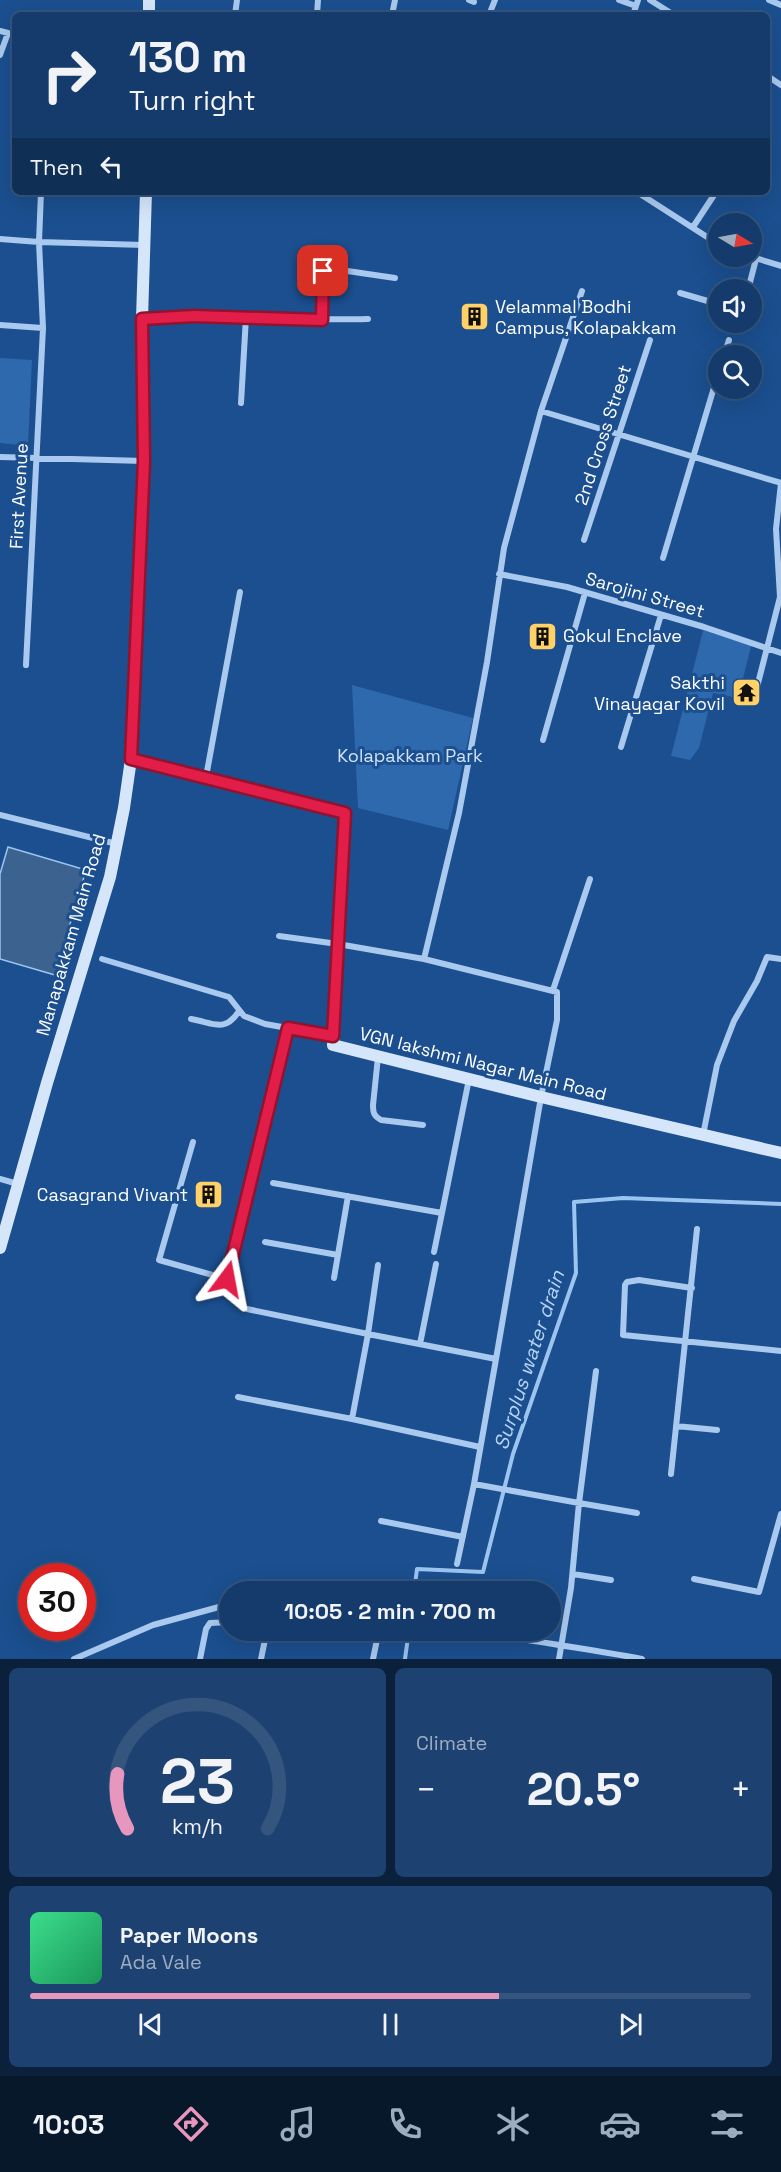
<!DOCTYPE html>
<html lang="en">
<head>
<meta charset="utf-8">
<style>
  :root { --surface:#143b6b; --page:#1d4271; --text:#f1f3f6; --muted:#9dadc1; --line:#33557e; --accent:#e797bd }
  body { margin:0; font-family:"Space Grotesk",sans-serif; background:var(--page); color:var(--text); height:100vh; display:flex; flex-direction:column; font-size:22px; white-space:nowrap }
  * { box-sizing:border-box; margin:0 }
  p { font-size:20px; color:var(--muted) }
  .icon { flex:none; width:33px; height:33px; fill:none; stroke:currentColor; stroke-width:2; stroke-linecap:round; stroke-linejoin:round }
  .map { position:relative; height:1659px; overflow:hidden }
  .details { display:flex; flex-direction:column; gap:9px; padding:9px; background:#0b203b; flex:1 }
  .details>* { flex:none }
  .guide { position:absolute; left:12px; top:12px; width:758px; height:183px; border-radius:9px; box-shadow:0 6px 24px #0002,0 0 0 2px var(--line); background:#143b6b; color:var(--text); overflow:hidden }
  .needle { width:39px; rotate:100deg }
  .buttons { position:absolute; left:708px; top:213px; display:grid; gap:12px }
  .buttons a { display:grid; place-items:center; width:54px; height:54px; border-radius:50%; background:var(--surface); box-shadow:0 6px 24px #0002,0 0 0 2px var(--line); font-size:30px }
  .speed { position:absolute; left:18px; top:1563px; display:flex; gap:12px; font-size:30px; font-weight:700; text-align:center }
  .speed>* { display:grid; place-content:center; width:78px; height:78px; border-radius:50%; background:var(--surface); box-shadow:0 6px 24px #0002,0 0 0 2px var(--line); line-height:1 }
  .speed .limit { border:9px solid #d22; background:#fff; color:#111 }
  .pin { position:absolute; display:grid; place-items:center; width:51px; height:51px; color:#fff; margin:-26px; border-radius:12px; box-shadow:0 3px 9px #0006 }
  .me { position:absolute; width:66px; margin:-33px; rotate:13deg; stroke-linejoin:round; filter:drop-shadow(0 0 4px #0008) }
  .turn { display:flex; align-items:center; gap:21px; height:126px; padding:0 18px; font-size:27px }
  .turn .icon { width:78px; height:78px; stroke-width:2.5 }
  .turn b { display:block; font-size:42px; line-height:51px }
  .then { display:flex; align-items:center; height:57px; padding:0 18px; background:#0003; gap:12px; font-size:22px }
  .big { font-size:45px; font-weight:700; line-height:1.1 }
  .details .card { flex:1; display:flex; flex-direction:column; justify-content:center; gap:9px; min-width:0; padding:0 21px; border-radius:9px; background:var(--page) }
  .details .dial { align-items:center; gap:0 }
  .dial svg { height:156px; overflow:visible; fill:none; stroke:var(--line); stroke-width:7; stroke-linecap:round; text-anchor:middle }
  .dial text { fill:var(--text); stroke:none }
  .song { display:flex; align-items:center; gap:18px }
  .cover { width:72px; height:72px; border-radius:9px; background:linear-gradient(135deg,hsl(150 70% 55%),hsl(150 70% 35%)) }
  .played { height:6px; border-radius:3px; background:linear-gradient(90deg,var(--accent) 65%,var(--line) 65%) }
  .keys { display:flex; justify-content:space-around; direction:ltr }
  .heat { display:flex; justify-content:space-between; align-items:center; font-size:33px; direction:ltr }
  .details .tiles { flex:1; display:grid; gap:9px; grid-template-columns:1fr 1fr }
  .card:last-child { grid-column:span 2 }
  .trip { position:absolute; left:219px; top:1581px; width:342px; height:60px; border-radius:30px; background:var(--surface); box-shadow:0 6px 24px #0002,0 0 0 2px var(--line); font-weight:700; line-height:60px; text-align:center }
  .dock { display:flex; height:96px; justify-content:space-around; align-items:center; background:#08182b; color:var(--muted) }
  .dock .icon { width:42px; height:42px }
  .dock .active { color:var(--accent) }
  .dock b { font-size:27px; color:var(--text) }
  .map>svg:first-child { display:block }
</style>
</head>
<body>
<div class="map">
<svg width="781" height="1659" viewBox="0 0 781 1659">
  <rect width="100%" height="100%" fill="#1b4f8f"/>
  <path fill="#2e69ad" d="M 0,358 L 32,360 L 28,446 L 0,443 Z
    M 704,627 L 752,643 L 738,698 L 713,693 L 699,748 L 690,760 L 671,756 Z
    M 352,685 L 473,718 L 448,830 L 358,808 Z"/>
  <path fill="#3c6290" stroke="#9cc4f0" stroke-width="1.5" d="M 8,847 L 86,870 L 55,975 L 0,959 L 0,874 Z"/>
  <g fill="none" stroke-linecap="round" stroke-linejoin="round">
    <path stroke="#9cc4f0" stroke-width="4" d="M 414,1592 L 417,1569 L 483,1572 L 513,1454 L 576,1273 L 574,1202 L 623,1198 L 781,1204
      M 405,1659 L 409,1630"/>
    <path stroke="#a9c9ee" stroke-width="6" d="M 469,0 L 474,2
      M 619,0 L 636,6
      M 650,0 L 674,15
      M 769,0 L 781,5
      M 235,15 L 237,0
      M 317,15 L 318,0
      M 392,15 L 395,0
      M 489,15 L 495,0
      M 633,15 L 638,0
      M 0,31 L 8,33 L 0,55
      M 766,75 L 781,85
      M 637,192 L 718,244
      M 693,227 L 716,192
      M 0,239 L 39,242 L 144,245
      M 749,256 L 781,266
      M 748,290 L 756,259
      M 680,293 L 718,304
      M 142,319 C 218,315 292,321 368,319
      M 322,319 L 323,271 L 327,268 L 395,278
      M 739,324 L 740,322
      M 0,325 L 43,328
      M 724,356 L 729,340
      M 241,403 L 246,317
      M 541,411 L 582,291
      M 0,457 L 144,461
      M 584,540 L 650,340
      M 663,558 L 718,374
      M 499,574 L 567,587 L 704,627 L 781,653
      M 26,665 L 43,328 L 39,242 L 41,192
      M 755,695 L 780,597 L 776,529 L 781,483
      M 543,740 L 585,593
      M 621,747 L 661,615
      M 206,777 L 240,592
      M 0,815 L 117,844
      M 279,936 L 338,944 L 424,959 L 459,813 L 487,662 L 504,548 L 541,411 L 781,483
      M 102,959 L 229,997 L 244,1016 L 265,1024 L 333,1036
      M 424,959 L 557,992 L 557,1020 L 541,1097 L 496,1359
      M 553,990 L 590,879
      M 191,1019 C 214,1023 225,1033 239,1011
      M 378,1057 L 373,1105 C 373,1113 374,1116 381,1120 L 423,1125
      M 703,1135 L 717,1065 L 734,1021 L 757,981 L 767,957 L 781,959
      M 193,1142 L 159,1260 L 227,1279 L 288,1028
      M 0,1179 L 18,1184
      M 273,1183 L 442,1213 L 434,1252
      M 442,1213 L 469,1079
      M 265,1242 L 338,1255
      M 334,1278 L 348,1196
      M 692,1288 L 639,1280 L 627,1282 L 625,1285 L 623,1335 L 781,1351
      M 247,1309 L 368,1334 L 378,1265
      M 420,1344 L 436,1264
      M 596,1371 L 579,1503 L 637,1513
      M 238,1397 L 352,1419
      M 676,1426 L 717,1430
      M 480,1447 L 352,1419 L 368,1334 L 496,1359 L 474,1484 L 579,1503 L 571,1588 L 559,1659
      M 671,1474 L 697,1229
      M 381,1521 L 463,1537
      M 457,1564 L 474,1484
      M 573,1574 L 611,1580
      M 694,1579 L 759,1592 L 781,1514
      M 361,1630 L 379,1632
      M 470,1630 C 527,1641 585,1648 642,1659
      M 74,1659 L 153,1625 L 230,1604
      M 200,1659 L 206,1629 L 210,1623 L 230,1622
      M 261,1659 L 267,1630
      M 373,1659 L 379,1630"/>
    <path stroke="#d6e6fa" stroke-width="12" d="M 149,15 L 149,0
      M 131,759 L 345,813 L 333,1045 L 541,1097 L 781,1153
      M 0,1248 L 47,1083 L 110,877 L 124,808 L 131,759 L 144,461 L 142,319 L 146,192"/>
  </g>
  <g fill="none" stroke-linecap="round" stroke-linejoin="round">
    <defs>
      <path id="route" d="M 227,1279 L 288,1028 L 333,1036 L 345,813 L 131,759 L 144,461 L 142,319 L 194,316 L 322,320 L 323,271"/>
    </defs>
    <use href="#route" stroke="#92132f" stroke-width="15"/>
    <use href="#route" stroke="#e11d48" stroke-width="10"/>
  </g>
  <defs>
    <symbol id="building-square" viewBox="-11 -11 22 22"><rect x="-9" y="-9" width="18" height="18" rx="4" fill="#ffd166" stroke="#1b4f8f"/><path d="M-4-6H4V6H1V3H-1V6H-4ZM-2.5-4.3h1.7v1.8h-1.7ZM.8-4.3h1.7v1.8H.8ZM-2.5-1h1.7V.8h-1.7ZM.8-1h1.7V.8H.8Z" fill="#111"/></symbol>
    <symbol id="temple-square" viewBox="-11 -11 22 22"><rect x="-9" y="-9" width="18" height="18" rx="4" fill="#ffd166" stroke="#1b4f8f"/><path d="M0-6L5-2H3V0L6.5 2.5H4V6H1.5V3h-3V6H-4V2.5H-6.5L-3 0V-2H-5Z" fill="#111"/></symbol>
  </defs>
  <g fill-rule="evenodd">
    <use href="#building-square" x="458" y="300" width="33" height="33"/>
    <use href="#building-square" x="526" y="620" width="33" height="33"/>
    <use href="#temple-square" x="730" y="676" width="33" height="33"/>
    <use href="#building-square" x="192" y="1178" width="33" height="33"/>
  </g>
  <g text-anchor="middle" stroke-width="6" stroke-linejoin="round" paint-order="stroke">
    <g font-size="18" fill="#fff" stroke="#1b4f8f" text-anchor="start">
      <text x="495" y="313">Velammal Bodhi<tspan x="495" dy="21">Campus, Kolapakkam</tspan></text>
      <text x="563" y="642">Gokul Enclave</text>
      <text x="725" y="689" text-anchor="end">Sakthi<tspan x="725" dy="21">Vinayagar Kovil</tspan></text>
      <text x="188" y="1201" text-anchor="end">Casagrand Vivant</text>
    </g>
    <g font-size="18" fill="#fff" stroke="#1b4f8f">
      <text transform="translate(603 435) rotate(-72)" y="6">2nd Cross Street</text>
      <text transform="translate(19 496) rotate(-87)" y="6">First Avenue</text>
      <text transform="translate(645 595) rotate(16)" y="6">Sarojini Street</text>
      <text transform="translate(71 935) rotate(-74)" y="6">Manapakkam Main Road</text>
      <text transform="translate(483 1064) rotate(14)" y="6">VGN lakshmi Nagar Main Road</text>
    </g>
    <g font-size="18" fill="#cfe3fa" stroke="#1b4f8f">
      <text x="410" y="762">Kolapakkam Park</text>
    </g>
    <g font-size="20" font-style="italic" fill="#b5d3f5" stroke="#1b4f8f">
      <text transform="translate(529 1360) rotate(-72)" y="7">Surplus water drain</text>
    </g>
  </g>
</svg>
<div class="buttons">
<a><svg class="needle" viewBox="-14 -14 28 28"><path d="M0-13l5 13h-10z" fill="#e53935"/><path d="M0 13l5-13h-10z" fill="#9dadc1"/></svg></a>
<a><svg class="icon" aria-label="sound" viewBox="0 0 24 24"><path d="M4 9h4l5-4v14l-5-4H4zM17 9q2 3 0 6"/></svg></a>
<a><svg class="icon" aria-label="search" viewBox="0 0 24 24"><circle cx="10" cy="10" r="6"/><path d="M15 15l6 6"/></svg></a>
</div>
<div class="speed"><div class="limit">30</div></div>
<div class="pin" style="left:323px;top:271px;background:#d93025"><svg class="icon" aria-label="arrive" viewBox="0 0 24 24"><path d="M6 21V4h12l-3 4 3 4H6"/></svg></div>
<svg class="me" style="left:227px;top:1279px" viewBox="-20 -20 40 40"><path d="M0-17L14 15 0 8-14 15z" fill="#e11d48" stroke="#fff" stroke-width="4"/></svg>
<div class="trip">10:05 · 2 min · 700 m</div>
<div class="guide">
<div class="turn"><svg class="icon" aria-label="right" viewBox="0 0 24 24"><path d="M7 20v-9h11M14 6l5 5-5 5"/></svg><div><b>130 m</b>Turn right</div></div>
<div class="then">Then<svg class="icon" aria-label="left" viewBox="0 0 24 24"><path d="M17 20v-9H6M10 6l-5 5 5 5"/></svg></div>
</div>
</div>
<section class="details">
<div class="tiles">
<div class="card dial"><svg viewBox="0 0 100 80">
<path d="M14 69A42 42 0 1 1 86 69"/>
<path d="M14 69A42 42 0 0 1 9 41" stroke="#e797bd"/>
<text x="50" y="56" font-size="32" font-weight="700">23</text>
<text x="50" y="72" font-size="11">km/h</text>
</svg></div>
<div class="card"><p>Climate</p>
<div class="heat"><a>−</a><b class="big">20.5°</b><a>+</a></div>
</div>
<div class="card">
<div class="song"><i class="cover"></i><div><b>Paper Moons</b><p>Ada Vale</p></div></div>
<div class="played"></div>
<div class="keys"><svg class="icon" aria-label="previous" viewBox="0 0 24 24"><path d="M18 5L8 12l10 7zM5 5v14"/></svg><svg class="icon" aria-label="pause" viewBox="0 0 24 24"><path d="M8 5v14M16 5v14"/></svg><svg class="icon" aria-label="next" viewBox="0 0 24 24"><path d="M6 5l10 7-10 7zM19 5v14"/></svg></div>
</div>
</div>
</section>
<nav class="dock">
<b>10:03</b>
<svg class="icon active" aria-label="directions" viewBox="0 0 24 24"><path d="M12 3l9 9-9 9-9-9zM9 14v-3h6M13 9l2 2-2 2"/></svg>
<svg class="icon" aria-label="music" viewBox="0 0 24 24"><path d="M9 18V5l10-2v13"/><circle cx="6" cy="18" r="3"/><circle cx="16" cy="16" r="3"/></svg>
<svg class="icon" aria-label="phone" viewBox="0 0 24 24"><path d="M5 4h4l2 5-3 2q2 4 5 5l2-3 5 2v4C11 20 4 13 5 4z"/></svg>
<svg class="icon" aria-label="climate" viewBox="0 0 24 24"><path d="M12 3v18M4 7l16 10M4 17L20 7"/></svg>
<svg class="icon" aria-label="car" viewBox="0 0 24 24"><path d="M5 17H2v-5l4-1 3-4h7l3 4 3 1v5h-3M9 17h6M6 11h13"/><circle cx="7" cy="17" r="2"/><circle cx="17" cy="17" r="2"/></svg>
<svg class="icon" aria-label="filters" viewBox="0 0 24 24"><path d="M4 7h16M4 17h16"/><circle cx="9" cy="7" r="2"/><circle cx="15" cy="17" r="2"/></svg>
</nav>
</body>
</html>
